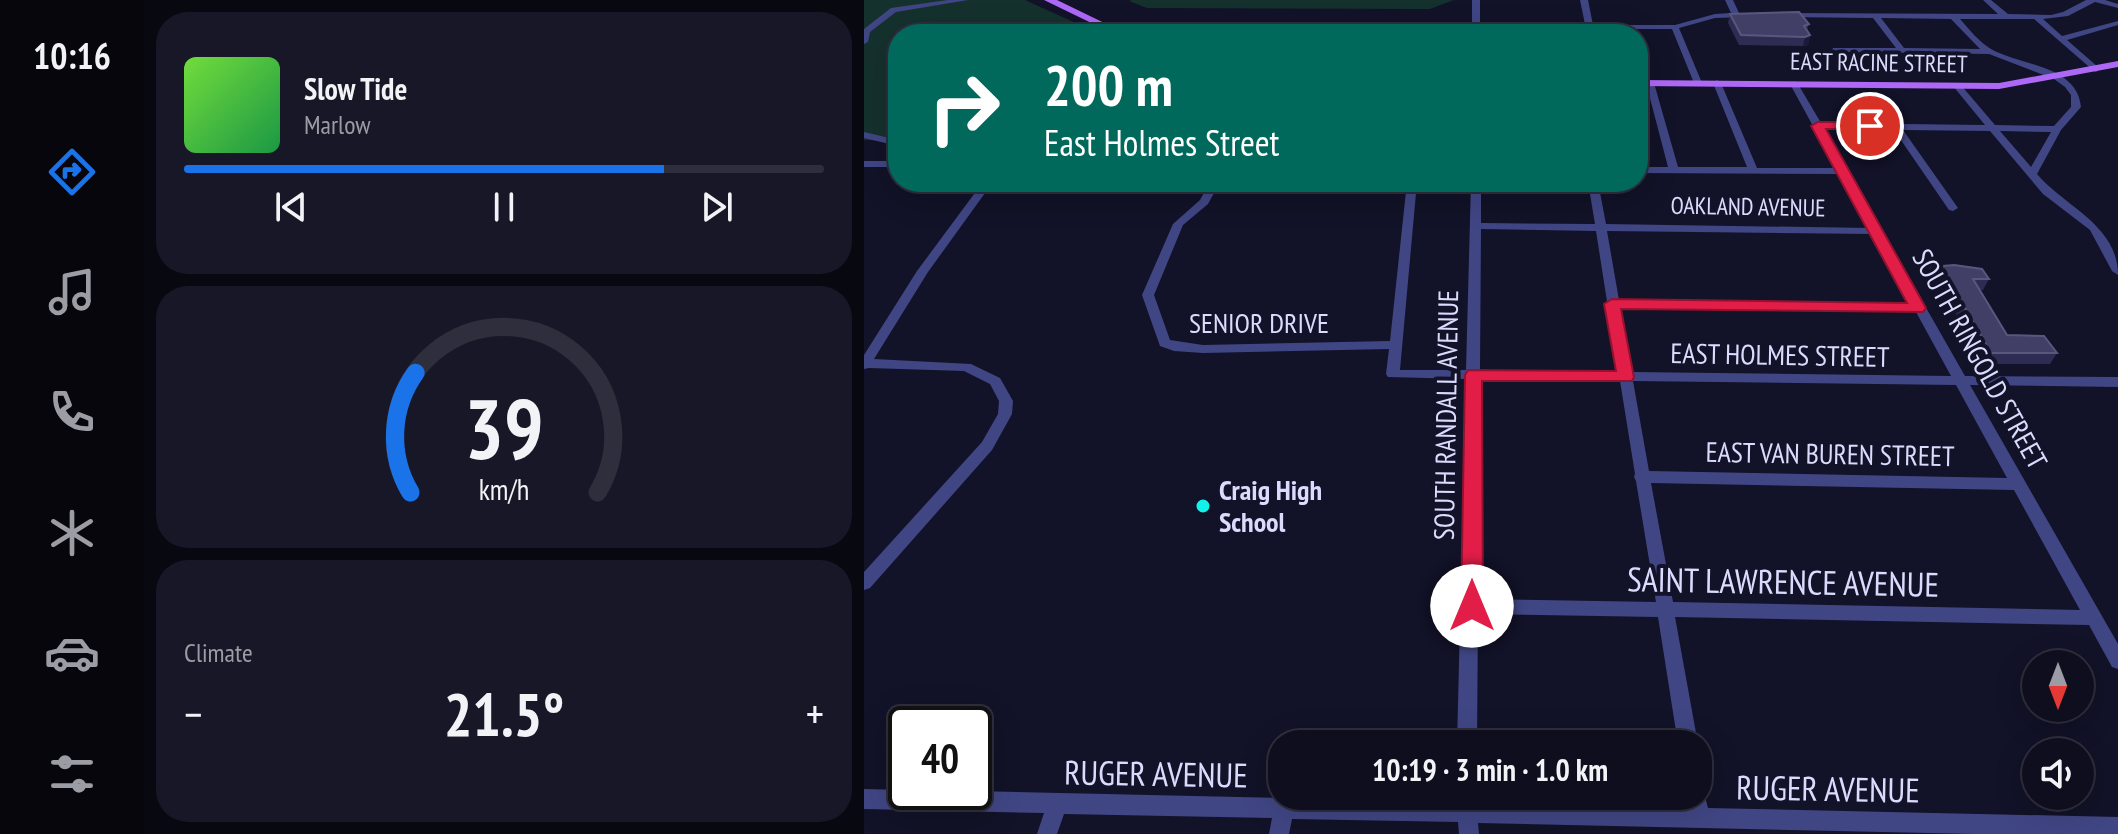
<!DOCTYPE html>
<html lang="en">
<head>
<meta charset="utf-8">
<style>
  :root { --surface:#0e0e1e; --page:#171727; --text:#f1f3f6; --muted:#9b9ca4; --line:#2e2e3c; --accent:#1a73e8 }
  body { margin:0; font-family:"PT Sans Narrow",sans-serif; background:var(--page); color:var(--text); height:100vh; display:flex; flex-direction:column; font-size:30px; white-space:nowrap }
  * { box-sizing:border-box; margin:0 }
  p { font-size:26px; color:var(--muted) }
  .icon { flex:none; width:44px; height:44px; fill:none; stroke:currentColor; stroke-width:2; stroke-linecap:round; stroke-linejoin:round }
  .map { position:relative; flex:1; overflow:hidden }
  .details { display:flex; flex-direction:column; gap:12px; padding:12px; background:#080810; width:720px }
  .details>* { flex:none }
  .hud { position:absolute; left:24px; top:24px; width:760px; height:168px; border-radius:32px; box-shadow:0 8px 32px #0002,0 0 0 2px var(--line); background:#00695c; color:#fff; overflow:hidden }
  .needle { width:52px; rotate:180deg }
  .fabs { position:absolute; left:1158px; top:650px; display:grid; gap:16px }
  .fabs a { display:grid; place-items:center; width:72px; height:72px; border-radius:50%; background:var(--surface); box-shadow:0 8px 32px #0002,0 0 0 2px var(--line); font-size:40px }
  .speed { position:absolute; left:24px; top:706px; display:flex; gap:16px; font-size:40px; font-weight:700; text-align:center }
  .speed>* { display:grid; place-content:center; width:104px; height:104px; border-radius:50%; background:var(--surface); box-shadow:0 8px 32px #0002,0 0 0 2px var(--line); line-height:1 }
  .speed .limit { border:4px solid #111; border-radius:12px; background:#fff; color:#111 }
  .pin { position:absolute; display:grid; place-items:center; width:68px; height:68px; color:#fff; margin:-34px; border:4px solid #fff; border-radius:50%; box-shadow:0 2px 8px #0007 }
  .me { position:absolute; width:88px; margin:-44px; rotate:0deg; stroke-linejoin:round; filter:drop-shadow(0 0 6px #0008) }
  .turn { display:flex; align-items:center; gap:28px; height:168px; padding:0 24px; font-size:36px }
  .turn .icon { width:104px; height:104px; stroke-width:2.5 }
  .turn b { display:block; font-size:56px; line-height:68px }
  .big { font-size:60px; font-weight:600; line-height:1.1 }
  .details .widget { flex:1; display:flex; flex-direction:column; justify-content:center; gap:12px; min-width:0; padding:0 28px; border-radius:32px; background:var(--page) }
  .details .dial { align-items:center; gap:0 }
  .dial svg { height:208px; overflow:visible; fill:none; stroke:var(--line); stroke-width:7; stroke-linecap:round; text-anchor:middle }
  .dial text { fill:var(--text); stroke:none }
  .song { display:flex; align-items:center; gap:24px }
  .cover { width:96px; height:96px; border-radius:12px; background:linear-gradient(135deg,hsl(100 70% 55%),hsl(140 70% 35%)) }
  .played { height:8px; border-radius:4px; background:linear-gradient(90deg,var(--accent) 75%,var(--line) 75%) }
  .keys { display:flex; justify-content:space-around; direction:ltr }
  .heat { display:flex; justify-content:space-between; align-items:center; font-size:44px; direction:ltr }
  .trip { position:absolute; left:404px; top:730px; width:444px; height:80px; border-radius:32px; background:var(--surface); box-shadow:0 8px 32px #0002,0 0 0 2px var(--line); font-weight:600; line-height:80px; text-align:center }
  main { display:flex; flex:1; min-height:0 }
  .tabs { display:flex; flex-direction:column; width:144px; justify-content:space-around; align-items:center; background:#06060c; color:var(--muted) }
  .tabs .icon { width:56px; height:56px }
  .tabs .selected { color:var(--accent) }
  .tabs b { font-size:36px; color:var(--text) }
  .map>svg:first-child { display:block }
</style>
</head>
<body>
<main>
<nav class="tabs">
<b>10:16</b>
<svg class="icon selected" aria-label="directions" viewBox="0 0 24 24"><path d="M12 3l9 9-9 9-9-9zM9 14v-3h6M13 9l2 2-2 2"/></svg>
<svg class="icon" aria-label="music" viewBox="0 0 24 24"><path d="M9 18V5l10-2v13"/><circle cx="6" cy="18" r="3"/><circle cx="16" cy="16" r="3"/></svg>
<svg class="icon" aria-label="phone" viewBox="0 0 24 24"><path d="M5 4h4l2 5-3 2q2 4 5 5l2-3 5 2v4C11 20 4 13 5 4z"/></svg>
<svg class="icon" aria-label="climate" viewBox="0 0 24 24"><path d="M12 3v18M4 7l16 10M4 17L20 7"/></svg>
<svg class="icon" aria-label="car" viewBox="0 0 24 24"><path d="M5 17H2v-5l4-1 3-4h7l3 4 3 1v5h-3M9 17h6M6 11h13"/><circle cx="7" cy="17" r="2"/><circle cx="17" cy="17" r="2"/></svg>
<svg class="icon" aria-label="filters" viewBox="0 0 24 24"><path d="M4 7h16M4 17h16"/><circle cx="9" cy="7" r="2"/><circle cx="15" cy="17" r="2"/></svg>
</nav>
<section class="details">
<div class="widget">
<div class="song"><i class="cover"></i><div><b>Slow Tide</b><p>Marlow</p></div></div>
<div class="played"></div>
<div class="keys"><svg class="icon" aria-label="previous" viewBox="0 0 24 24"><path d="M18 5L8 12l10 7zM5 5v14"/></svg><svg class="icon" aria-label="pause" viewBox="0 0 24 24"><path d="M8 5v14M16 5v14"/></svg><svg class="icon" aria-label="next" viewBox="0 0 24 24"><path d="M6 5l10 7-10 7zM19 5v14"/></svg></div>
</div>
<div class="widget dial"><svg viewBox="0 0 100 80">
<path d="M14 69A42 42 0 1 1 86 69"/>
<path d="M14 69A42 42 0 0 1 16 23" stroke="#1a73e8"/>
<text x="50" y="56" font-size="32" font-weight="700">39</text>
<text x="50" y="72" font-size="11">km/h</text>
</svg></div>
<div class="widget"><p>Climate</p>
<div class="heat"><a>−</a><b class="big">21.5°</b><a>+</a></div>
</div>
</section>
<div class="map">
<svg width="1254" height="834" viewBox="0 0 1254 834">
  <rect width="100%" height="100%" fill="#121228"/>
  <path fill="#15312d" d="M 0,0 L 161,0 L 236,34 L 34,34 L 34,140 L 0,140 Z
    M 268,0 L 590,0 L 566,9 L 283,8 L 265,1 Z"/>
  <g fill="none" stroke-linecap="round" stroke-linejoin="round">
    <path fill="#404684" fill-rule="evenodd" d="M 84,0 L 104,0 L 32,12 L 6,32 L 4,42 L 0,44 L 0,29 L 27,8 Z
      M 608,0 L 616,0 L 616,34 L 608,34 Z
      M 716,0 L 724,0 L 729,25 L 811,25 L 851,14 L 867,13 L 861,0 L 869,0 L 875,13 L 887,15 L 883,17 L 851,18 L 815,28 L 838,83 L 834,86 L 830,83 L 808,29 L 730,29 L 731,34 L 723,34 Z
      M 1119,0 L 1127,0 L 1144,14 L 1187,15 L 1199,12 L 1222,0 L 1241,0 L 1254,4 L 1254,8 L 1231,2 L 1204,16 L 1179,19 L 1198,36 L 1254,21 L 1254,25 L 1203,40 L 1234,67 L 1234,71 L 1231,72 L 1170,19 L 1096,19 C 1105,29 1115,42 1127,49 C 1157,66 1213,65 1217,107 L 1197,130 L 1173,174 C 1201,207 1254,225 1254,275 L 1248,271 L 1226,230 L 1179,194 L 1126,131 L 1039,130 L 1094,208 L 1089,211 L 1085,210 L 1030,130 L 960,129 L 1101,376 L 1254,377 L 1254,387 L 1106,385 L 1254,644 L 1254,669 L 1248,667 L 1225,625 L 811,617 L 834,744 L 814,744 L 794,617 L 614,614 L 613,744 L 593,744 L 602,379 L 524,377 L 522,374 L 525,349 L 339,353 L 310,351 L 296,346 L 278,295 L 309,224 L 336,200 L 346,182 L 356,182 L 344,204 L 319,225 L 290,295 L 306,340 L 339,345 L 526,341 L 543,182 L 553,182 L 536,370 L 602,370 L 607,182 L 617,182 L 617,223 L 731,224 L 724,182 L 734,182 L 742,224 L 1005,228 L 975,174 L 774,173 L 774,167 L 804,167 L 782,83 L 786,80 L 790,83 L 814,167 L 883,167 L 849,83 L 853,80 L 857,83 L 893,168 L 972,168 L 926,84 L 930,81 L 934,84 L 957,123 L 1121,125 L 1089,86 L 1093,83 L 1096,84 L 1131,125 L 1190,126 L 1207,107 L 1207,95 L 1201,87 L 1190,79 L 1125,54 L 972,52 L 968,50 L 969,48 L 1032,48 L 1009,18 L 920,17 L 916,15 L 920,13 L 1134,14 ZM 1017,18 L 1087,19 L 1116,49 L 1040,48 ZM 1136,131 L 1187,132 L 1167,167 ZM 617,229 L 732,231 L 754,372 L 616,370 ZM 743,231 L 1009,234 L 1047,304 L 755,300 ZM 756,308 L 1052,312 L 1087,376 L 768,372 ZM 616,380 L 756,381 L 771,474 L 770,477 L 772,481 L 792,602 L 614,599 ZM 769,381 L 1092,385 L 1143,478 L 785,471 ZM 787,483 L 1150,490 L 1216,610 L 809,602 Z
      M 0,132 L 34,140 L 34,146 L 0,138 Z
      M 0,161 L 34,161 L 34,167 L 0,167 Z
      M 119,182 L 129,182 L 64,272 L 10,359 L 107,364 L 136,378 L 149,401 L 148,414 L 128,450 L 6,588 L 0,590 L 0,572 L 118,442 L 134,414 L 135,401 L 126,384 L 100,371 L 5,368 L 0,369 L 0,355 L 53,271 Z
      M 834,787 L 839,789 L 844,808 L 1254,817 L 1254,834 L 1111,834 L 614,823 L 615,834 L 595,834 L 594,822 L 428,819 L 425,834 L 405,834 L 408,818 L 200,814 L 193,834 L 173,834 L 180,813 L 0,809 L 0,789 L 42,790 L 42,792 L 110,791 L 592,802 L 592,796 L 612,796 L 613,803 L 824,807 L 822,796 L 834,796 Z"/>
    <path fill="#ae68f6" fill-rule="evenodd" d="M 180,0 L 193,0 L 263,34 L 250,34 Z
      M 1254,61 L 1254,67 L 1135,89 L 774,86 L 774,80 L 1135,83 Z"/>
  </g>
  <path fill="#2f2c54" d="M 866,14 L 945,24 L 943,30 L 946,35 L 944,45 L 939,46 L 875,45 L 864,23 Z
    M 1066,267 L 1125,279 L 1119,290 L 1115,290 L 1143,335 L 1193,353 L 1186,364 L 1121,364 L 1083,299 L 1061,278 Z"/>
  <path fill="#1c1a3b" d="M 946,35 L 944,45 L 939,46 L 941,37 Z"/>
  <path fill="#413f66" stroke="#59577e" stroke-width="2" d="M 935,12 L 945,24 L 940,26 L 946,35 L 941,37 L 877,35 L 866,14 Z
    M 1090,265 L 1118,269 L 1125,279 L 1109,279 L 1143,335 L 1180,336 L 1193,353 L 1127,353 L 1089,288 L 1066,267 Z"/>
  <path fill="#e11d48" stroke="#92132f" stroke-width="2" d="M 954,122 L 1006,122 L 1012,126 L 1006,129 L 962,129 L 1062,308 L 1059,312 L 757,309 L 770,377 L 768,381 L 618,381 L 619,606 L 616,613 L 608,616 L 600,613 L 597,606 L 601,375 L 604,370 L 752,371 L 740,304 L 748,299 L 1043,303 L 947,126 Z"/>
  <circle fill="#12f1ea" stroke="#121228" stroke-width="3" cx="339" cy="506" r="8"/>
  <g text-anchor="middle" stroke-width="8" stroke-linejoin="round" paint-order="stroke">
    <g font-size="24" fill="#dadbfd" stroke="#121228">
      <text transform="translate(1015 63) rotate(1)" y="8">EAST RACINE STREET</text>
      <text transform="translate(884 207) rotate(1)" y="8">OAKLAND AVENUE</text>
    </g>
    <g font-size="28" fill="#dadbfd" stroke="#121228">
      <text x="395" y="333">SENIOR DRIVE</text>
      <text transform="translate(916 355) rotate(1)" y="10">EAST HOLMES STREET</text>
      <text transform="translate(1116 359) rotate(61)" y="10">SOUTH RINGOLD STREET</text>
      <text transform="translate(582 415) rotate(-89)" y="10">SOUTH RANDALL AVENUE</text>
      <text transform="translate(966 454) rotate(1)" y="10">EAST VAN BUREN STREET</text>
    </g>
    <g font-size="28" font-weight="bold" fill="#dadbfd" stroke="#121228" text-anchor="start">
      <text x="355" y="500">Craig High<tspan x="355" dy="32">School</tspan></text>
    </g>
    <g font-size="34" fill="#dadbfd" stroke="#121228">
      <text transform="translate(919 582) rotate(1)" y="12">SAINT LAWRENCE AVENUE</text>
      <text transform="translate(292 774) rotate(1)" y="12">RUGER AVENUE</text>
      <text transform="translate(964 789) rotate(1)" y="12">RUGER AVENUE</text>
    </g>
  </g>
</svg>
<div class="fabs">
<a><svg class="needle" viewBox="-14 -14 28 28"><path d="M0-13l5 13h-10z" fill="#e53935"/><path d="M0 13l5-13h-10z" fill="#9b9ca4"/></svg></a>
<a><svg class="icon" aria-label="sound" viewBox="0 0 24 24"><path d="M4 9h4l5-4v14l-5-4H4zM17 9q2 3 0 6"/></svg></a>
</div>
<div class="speed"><div class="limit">40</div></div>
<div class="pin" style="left:1006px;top:126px;background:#d93025"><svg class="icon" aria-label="arrive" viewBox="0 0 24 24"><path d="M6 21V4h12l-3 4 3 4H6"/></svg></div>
<svg class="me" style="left:608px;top:606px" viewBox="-20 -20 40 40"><circle r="19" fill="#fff"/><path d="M0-13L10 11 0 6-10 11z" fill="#e11d48"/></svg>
<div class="trip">10:19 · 3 min · 1.0 km</div>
<div class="hud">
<div class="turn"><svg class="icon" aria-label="right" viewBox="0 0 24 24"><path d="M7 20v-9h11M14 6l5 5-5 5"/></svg><div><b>200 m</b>East Holmes Street</div></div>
</div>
</div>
</main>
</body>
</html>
